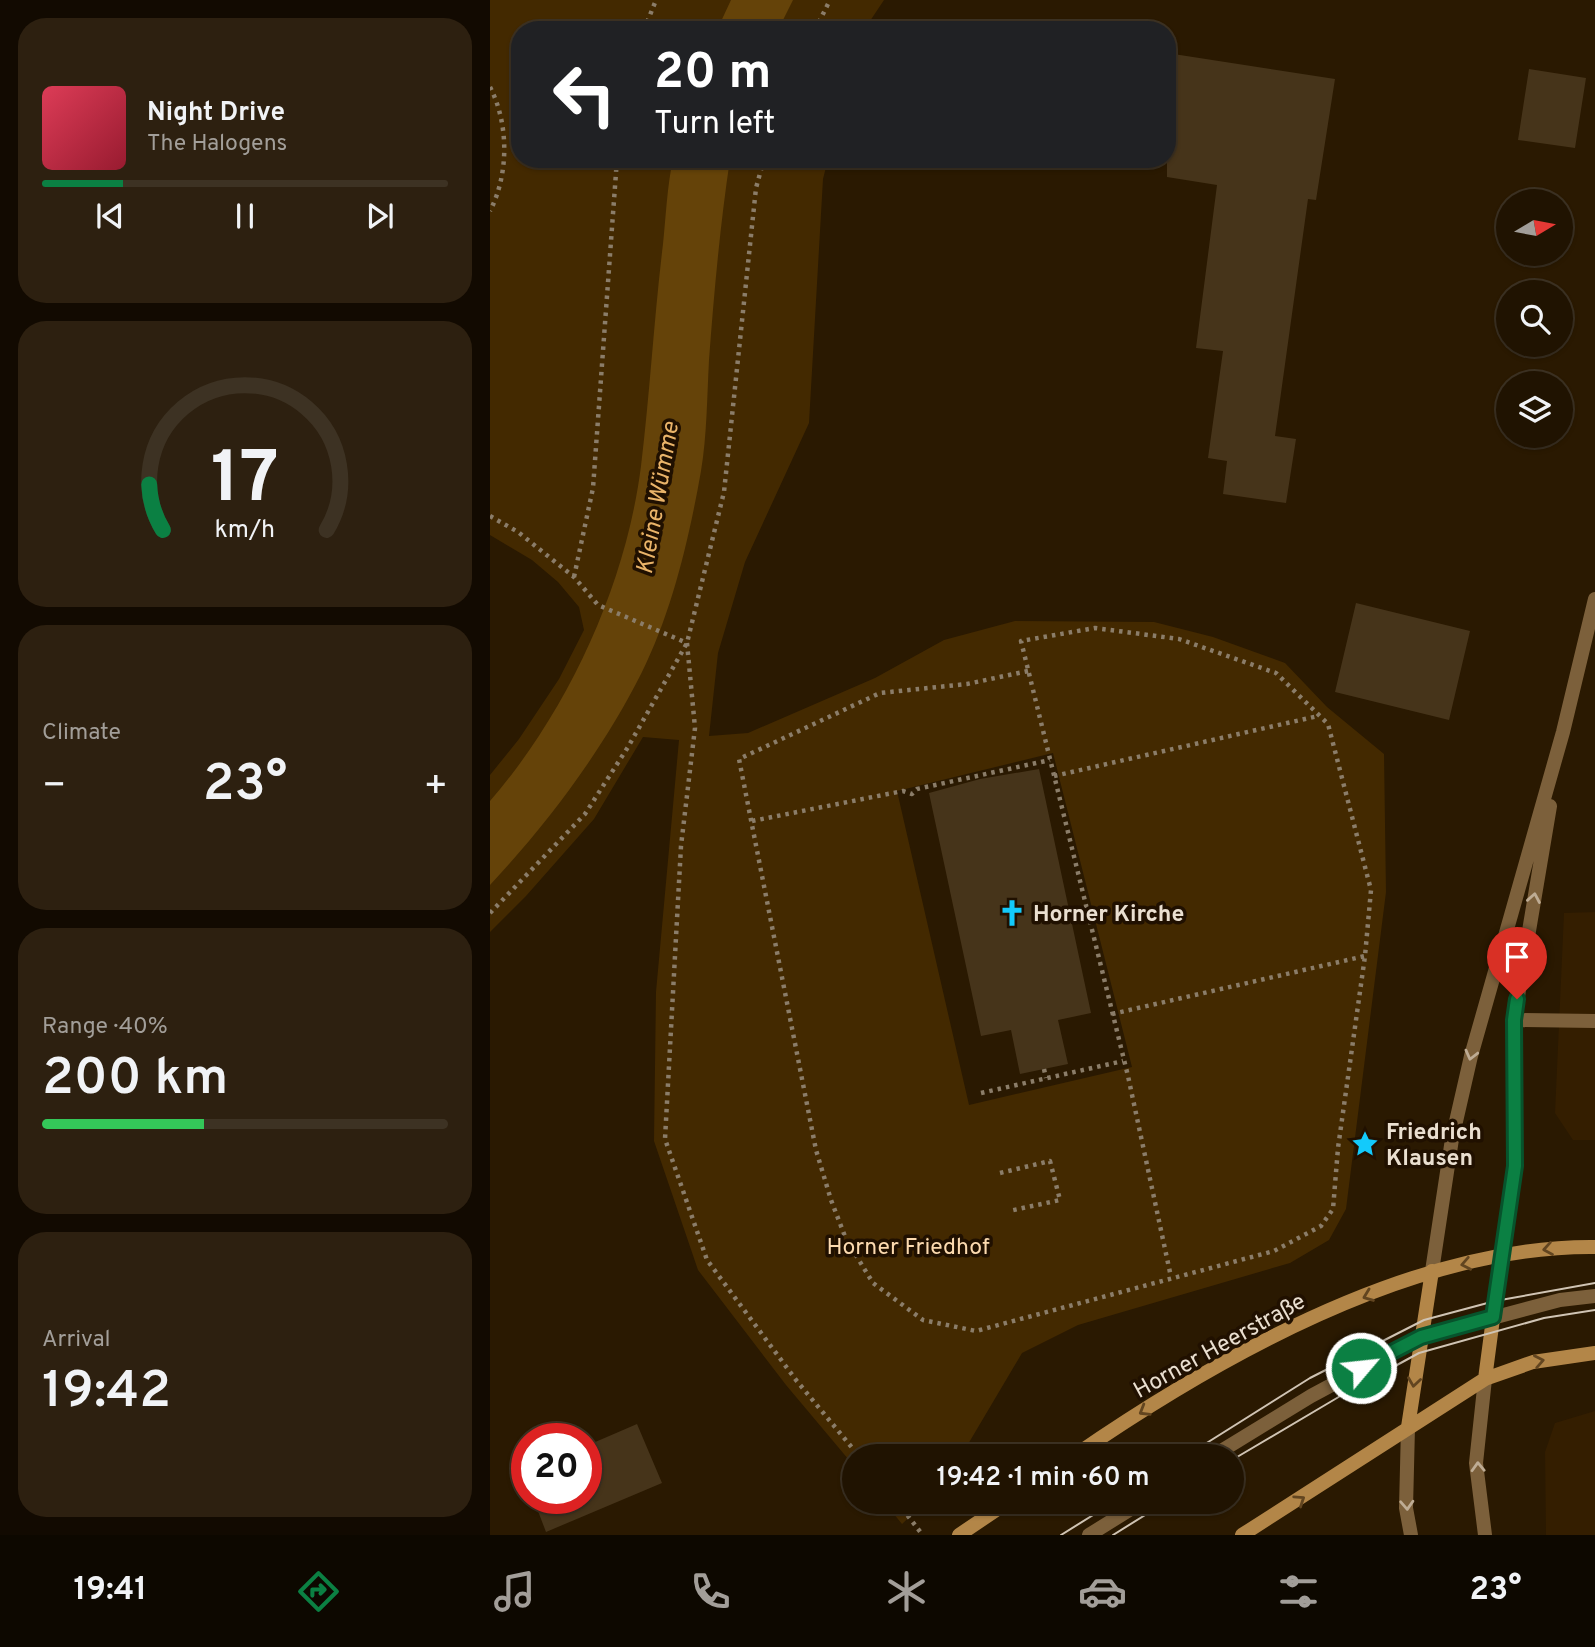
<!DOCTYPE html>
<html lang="en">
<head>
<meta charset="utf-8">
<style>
  :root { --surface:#201301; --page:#2d2010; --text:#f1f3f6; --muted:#a29e99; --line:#3d3223; --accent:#0b8043 }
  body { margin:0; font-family:Overpass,sans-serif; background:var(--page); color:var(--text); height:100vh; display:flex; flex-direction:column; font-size:26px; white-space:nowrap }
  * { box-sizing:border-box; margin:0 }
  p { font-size:23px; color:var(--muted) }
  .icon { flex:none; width:38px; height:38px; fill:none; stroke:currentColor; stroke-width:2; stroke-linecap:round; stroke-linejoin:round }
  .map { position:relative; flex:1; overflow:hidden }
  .side { display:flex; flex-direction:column; gap:18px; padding:18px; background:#120a01; width:490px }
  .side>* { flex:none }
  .top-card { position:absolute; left:21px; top:21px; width:665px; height:147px; border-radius:28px; box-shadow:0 2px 5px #0004,0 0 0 2px var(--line); background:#202124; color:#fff; overflow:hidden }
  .needle { width:46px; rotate:80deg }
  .controls { position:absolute; left:1006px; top:189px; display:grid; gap:14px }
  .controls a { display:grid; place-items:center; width:77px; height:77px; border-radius:50%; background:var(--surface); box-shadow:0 2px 5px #0004,0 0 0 2px var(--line); font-size:35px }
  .speed { position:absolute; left:21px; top:1423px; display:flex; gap:14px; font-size:35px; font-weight:700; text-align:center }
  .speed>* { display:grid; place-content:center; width:91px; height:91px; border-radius:50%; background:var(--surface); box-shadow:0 2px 5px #0004,0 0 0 2px var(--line); line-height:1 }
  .speed .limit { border:10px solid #d22; background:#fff; color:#111 }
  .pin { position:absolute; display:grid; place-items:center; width:60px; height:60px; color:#fff; margin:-72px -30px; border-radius:50% 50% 50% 0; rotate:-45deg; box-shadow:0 0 7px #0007 }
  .pin .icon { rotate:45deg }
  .me { position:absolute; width:77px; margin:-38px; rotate:62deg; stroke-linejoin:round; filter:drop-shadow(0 0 5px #0008) }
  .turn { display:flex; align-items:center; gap:24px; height:147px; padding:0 28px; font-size:32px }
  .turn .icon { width:91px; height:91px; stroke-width:2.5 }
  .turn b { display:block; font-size:49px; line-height:60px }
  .big { font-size:52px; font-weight:600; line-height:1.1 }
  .side .widget { flex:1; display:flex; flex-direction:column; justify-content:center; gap:10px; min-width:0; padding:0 24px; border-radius:28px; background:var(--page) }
  .side .dial { align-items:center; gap:0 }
  .dial svg { height:182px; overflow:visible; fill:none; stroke:var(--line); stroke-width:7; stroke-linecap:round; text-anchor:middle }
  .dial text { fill:var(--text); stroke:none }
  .song { display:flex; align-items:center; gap:21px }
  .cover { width:84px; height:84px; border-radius:10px; background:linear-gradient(135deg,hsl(350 70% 55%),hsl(350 70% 35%)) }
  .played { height:7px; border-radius:4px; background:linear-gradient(90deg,var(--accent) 20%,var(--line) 20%) }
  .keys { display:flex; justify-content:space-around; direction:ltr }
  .heat { display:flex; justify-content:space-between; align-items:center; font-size:38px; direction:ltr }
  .charge { height:10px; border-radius:5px; background:linear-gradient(90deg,#34c759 40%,var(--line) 0) }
  .trip { position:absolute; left:352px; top:1444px; width:402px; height:70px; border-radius:35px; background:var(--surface); box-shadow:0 2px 5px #0004,0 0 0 2px var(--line); font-weight:600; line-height:70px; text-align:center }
  .menu { display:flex; height:112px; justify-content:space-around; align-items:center; background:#0d0800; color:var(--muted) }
  .menu .icon { width:49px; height:49px }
  .menu .active { color:var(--accent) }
  .menu b { font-size:32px; color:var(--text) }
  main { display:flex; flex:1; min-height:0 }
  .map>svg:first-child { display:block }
</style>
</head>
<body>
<main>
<section class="side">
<div class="widget">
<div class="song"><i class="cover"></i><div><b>Night Drive</b><p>The Halogens</p></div></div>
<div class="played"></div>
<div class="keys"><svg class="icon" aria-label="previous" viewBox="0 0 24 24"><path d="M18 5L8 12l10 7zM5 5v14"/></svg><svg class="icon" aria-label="pause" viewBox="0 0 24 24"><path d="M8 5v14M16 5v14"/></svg><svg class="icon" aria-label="next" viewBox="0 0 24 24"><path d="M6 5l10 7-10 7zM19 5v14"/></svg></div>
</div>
<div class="widget dial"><svg viewBox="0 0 100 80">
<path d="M14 69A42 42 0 1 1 86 69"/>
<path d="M14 69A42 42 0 0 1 8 49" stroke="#0b8043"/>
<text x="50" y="56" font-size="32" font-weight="700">17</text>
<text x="50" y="72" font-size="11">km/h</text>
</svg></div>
<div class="widget"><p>Climate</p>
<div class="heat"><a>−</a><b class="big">23°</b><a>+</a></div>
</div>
<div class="widget"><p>Range · 40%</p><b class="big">200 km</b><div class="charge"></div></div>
<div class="widget"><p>Arrival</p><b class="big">19:42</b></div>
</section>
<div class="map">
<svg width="1105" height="1535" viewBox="0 0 1105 1535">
  <rect width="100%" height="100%" fill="#2a1901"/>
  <path fill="#341e00" d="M 1105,912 L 1105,1140 L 1083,1140 L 1065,1113 L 1074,913 Z
    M 1105,1411 L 1105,1535 L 1056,1535 L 1055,1452 L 1065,1423 Z"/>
  <path fill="#432900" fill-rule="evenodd" d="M 0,0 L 394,0 L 374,30 L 30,30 L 30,159 L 338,159 L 333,179 L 319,423 L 255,562 L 228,653 L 219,736 L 258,733 L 385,678 L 454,640 L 525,621 L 664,622 L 723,637 L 795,663 L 837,707 L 894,754 L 896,892 L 856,1209 L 839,1240 L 800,1263 L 588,1325 L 532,1353 L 471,1456 L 364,1456 L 364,1466 L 296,1385 L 208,1270 L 164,1141 L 166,992 L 189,740 L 153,737 L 104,819 L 36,896 L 0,932 L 0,775 L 29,739 L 69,679 L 94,630 L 89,607 L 68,582 L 42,560 L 0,535 ZM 563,753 L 642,1067 L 479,1105 L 407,791 Z
    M 394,1502 L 435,1502 L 412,1524 Z"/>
  <path fill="#654309" d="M 241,0 L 303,0 L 288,30 L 227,30 Z
    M 183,159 L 240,159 C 230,226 224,293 219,360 C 217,396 217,435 211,471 C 199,539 182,612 151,674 C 112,751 58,823 0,885 L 0,801 C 78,711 136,585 151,466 C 160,392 164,318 173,244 C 176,216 177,187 183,159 Z"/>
  <path fill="#46341a" d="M 677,53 L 845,79 L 826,200 L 818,199 L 785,436 L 806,439 L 796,503 L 733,494 L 737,461 L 718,458 L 733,351 L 706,348 L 727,185 L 677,177 Z
    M 1039,69 L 1096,78 L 1085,148 L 1028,140 Z
    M 866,603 L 980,631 L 959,720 L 845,692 Z
    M 549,769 L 601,1013 L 568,1020 L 578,1064 L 530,1074 L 521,1030 L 491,1036 L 439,793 L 490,779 Z
    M 147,1424 L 172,1483 L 56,1532 L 43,1498 L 96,1498 L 96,1446 Z"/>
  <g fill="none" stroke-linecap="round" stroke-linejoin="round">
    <path stroke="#8b7d69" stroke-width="4.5" stroke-dasharray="3.5 5" stroke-linecap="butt" d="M 154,30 L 166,0
      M 325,30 L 340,0
      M 0,87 C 19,124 19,174 0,211
      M 0,516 L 28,532 L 84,577 L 108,605 L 197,643
      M 84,577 L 103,488 L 127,159
      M 197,643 L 205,728 L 191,846 L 175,1139 L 217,1260 L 306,1380 L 369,1456
      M 538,671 L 477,684 L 390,693 L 249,759 L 326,1150 L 341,1200 L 356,1239 L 383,1283 L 433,1320 L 486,1331 L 784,1251 L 831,1226 L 843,1209 L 848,1148 L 875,956 L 881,890 L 838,724 L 786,673 L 689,639 L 605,628 L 531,641 L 638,1076 L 681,1277
      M 564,776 L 828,716
      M 262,821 L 413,791 L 422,794 L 427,789 L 560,760
      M 0,913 L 95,814 L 138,747 L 197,643 L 234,492 L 266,188 L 274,159
      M 622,1014 L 875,956
      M 554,1069 L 556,1078
      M 491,1093 L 633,1061
      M 510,1173 L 560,1161 L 570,1200 L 519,1211
      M 407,1502 L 432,1534"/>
    <path stroke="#7c603b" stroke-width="14" d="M 1024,1020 L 1105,1021
      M 723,1456 L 821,1396 L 931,1337 L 1070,1300 L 1105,1296
      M 599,1535 L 652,1502"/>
    <path stroke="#7c603b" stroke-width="14" d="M 918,1427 L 916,1508 L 921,1535
      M 995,1535 L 986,1463 L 995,1379"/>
    <path stroke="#7c603b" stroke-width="14" d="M 1011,1258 L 1025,1166 L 1024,1020 L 1060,806
      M 942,1271 L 962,1139 L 981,1056 L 1073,732 L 1105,599"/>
    <path stroke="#b38648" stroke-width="14" d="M 995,1379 L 1011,1258
      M 918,1427 L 942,1271
      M 584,1456 C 729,1356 925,1245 1105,1247
      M 469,1535 L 518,1502
      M 752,1535 L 995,1379 L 1043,1362 L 1105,1353"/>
    <path stroke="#d0c4b4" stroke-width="2" d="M 696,1456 L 820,1378 L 934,1320 L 1005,1301 L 1105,1283
      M 742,1460 L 852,1395 L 929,1353 L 1054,1318 L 1105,1310
      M 571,1535 L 624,1502
      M 623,1535 L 676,1502"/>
  </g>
  <defs><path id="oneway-chevron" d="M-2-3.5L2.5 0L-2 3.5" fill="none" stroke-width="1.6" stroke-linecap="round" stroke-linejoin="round" transform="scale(1.75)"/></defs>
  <g stroke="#beac94">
    <use href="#oneway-chevron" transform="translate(1044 898) rotate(-80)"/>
    <use href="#oneway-chevron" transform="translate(981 1055) rotate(104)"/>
    <use href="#oneway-chevron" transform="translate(988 1467) rotate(-92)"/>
    <use href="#oneway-chevron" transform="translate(917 1505) rotate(87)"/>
  </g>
  <g stroke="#624520">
    <use href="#oneway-chevron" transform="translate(1058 1249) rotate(170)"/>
    <use href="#oneway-chevron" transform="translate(976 1264) rotate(169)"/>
    <use href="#oneway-chevron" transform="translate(878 1296) rotate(159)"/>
    <use href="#oneway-chevron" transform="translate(1049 1361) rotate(-11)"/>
    <use href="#oneway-chevron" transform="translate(924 1382) rotate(98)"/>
    <use href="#oneway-chevron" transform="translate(654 1411) rotate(149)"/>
    <use href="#oneway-chevron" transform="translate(810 1500) rotate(-34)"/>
  </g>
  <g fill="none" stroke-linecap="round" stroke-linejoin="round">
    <defs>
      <path id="route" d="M 871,1368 L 931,1337 L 1003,1317 L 1025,1166 L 1024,1020 L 1027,999"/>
    </defs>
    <use href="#route" stroke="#07532c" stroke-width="18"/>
    <use href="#route" stroke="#0b8043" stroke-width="12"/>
  </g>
  <defs>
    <symbol id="church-bare" viewBox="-9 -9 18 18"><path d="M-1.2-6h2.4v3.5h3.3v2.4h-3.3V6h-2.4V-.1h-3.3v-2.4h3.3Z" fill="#13cafb" stroke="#201000" stroke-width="2.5" paint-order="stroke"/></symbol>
    <symbol id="sight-bare" viewBox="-9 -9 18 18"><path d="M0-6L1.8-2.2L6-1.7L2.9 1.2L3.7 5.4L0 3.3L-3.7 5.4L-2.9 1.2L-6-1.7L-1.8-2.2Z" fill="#13cafb" stroke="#201000" stroke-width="2.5" paint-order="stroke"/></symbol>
  </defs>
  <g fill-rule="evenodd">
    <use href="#church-bare" x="503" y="894" width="38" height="38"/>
    <use href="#sight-bare" x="856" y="1125" width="38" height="38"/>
  </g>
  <g text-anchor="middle" stroke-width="7" stroke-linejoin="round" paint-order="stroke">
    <g font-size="23" font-weight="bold" fill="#eadfd0" stroke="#201000" text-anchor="start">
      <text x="543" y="921">Horner Kirche</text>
      <text x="896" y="1139">Friedrich<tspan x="896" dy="26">Klausen</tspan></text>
    </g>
    <g font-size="23" fill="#fcdaaf" stroke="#201000">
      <text x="418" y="1254">Horner Friedhof</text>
    </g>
    <g font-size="23" fill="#eadfd0" stroke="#201000">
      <text transform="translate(729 1345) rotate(-29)" y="8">Horner Heerstraße</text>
    </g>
    <g font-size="24" font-style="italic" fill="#eab469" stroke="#201000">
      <text transform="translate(167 498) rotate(-80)" y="8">Kleine Wümme</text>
    </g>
  </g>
</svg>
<div class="controls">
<a><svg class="needle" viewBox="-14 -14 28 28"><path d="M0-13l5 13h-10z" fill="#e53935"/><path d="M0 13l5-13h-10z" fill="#a29e99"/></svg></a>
<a><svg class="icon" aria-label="search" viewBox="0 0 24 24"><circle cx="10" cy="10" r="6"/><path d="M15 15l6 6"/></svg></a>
<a><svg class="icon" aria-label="layers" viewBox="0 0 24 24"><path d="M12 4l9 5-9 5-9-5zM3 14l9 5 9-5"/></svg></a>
</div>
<div class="speed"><div class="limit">20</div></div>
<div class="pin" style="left:1027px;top:999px;background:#d93025"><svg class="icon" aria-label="arrive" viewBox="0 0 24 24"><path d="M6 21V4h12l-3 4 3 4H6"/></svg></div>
<svg class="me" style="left:871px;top:1368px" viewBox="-20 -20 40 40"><circle r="17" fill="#0b8043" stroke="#fff" stroke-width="3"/><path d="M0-11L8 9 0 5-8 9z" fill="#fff"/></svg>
<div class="trip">19:42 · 1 min · 60 m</div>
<div class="top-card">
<div class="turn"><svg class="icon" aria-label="left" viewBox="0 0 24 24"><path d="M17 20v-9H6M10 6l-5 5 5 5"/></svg><div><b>20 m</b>Turn left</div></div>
</div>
</div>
</main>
<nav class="menu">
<b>19:41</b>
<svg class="icon active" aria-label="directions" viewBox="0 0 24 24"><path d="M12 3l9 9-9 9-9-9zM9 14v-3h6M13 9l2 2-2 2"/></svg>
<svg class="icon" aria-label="music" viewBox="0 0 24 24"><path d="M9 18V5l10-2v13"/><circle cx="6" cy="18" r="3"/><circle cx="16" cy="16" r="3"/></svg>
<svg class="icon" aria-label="phone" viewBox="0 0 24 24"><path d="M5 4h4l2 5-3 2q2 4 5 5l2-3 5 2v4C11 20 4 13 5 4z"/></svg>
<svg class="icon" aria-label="climate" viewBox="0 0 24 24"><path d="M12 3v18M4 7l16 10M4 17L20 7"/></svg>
<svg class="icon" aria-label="car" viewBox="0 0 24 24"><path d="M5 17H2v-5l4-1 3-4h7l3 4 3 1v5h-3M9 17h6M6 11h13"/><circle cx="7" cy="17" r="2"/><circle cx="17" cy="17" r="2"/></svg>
<svg class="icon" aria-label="filters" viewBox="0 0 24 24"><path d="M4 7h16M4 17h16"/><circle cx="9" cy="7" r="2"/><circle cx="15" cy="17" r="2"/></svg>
<b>23°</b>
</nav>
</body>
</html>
